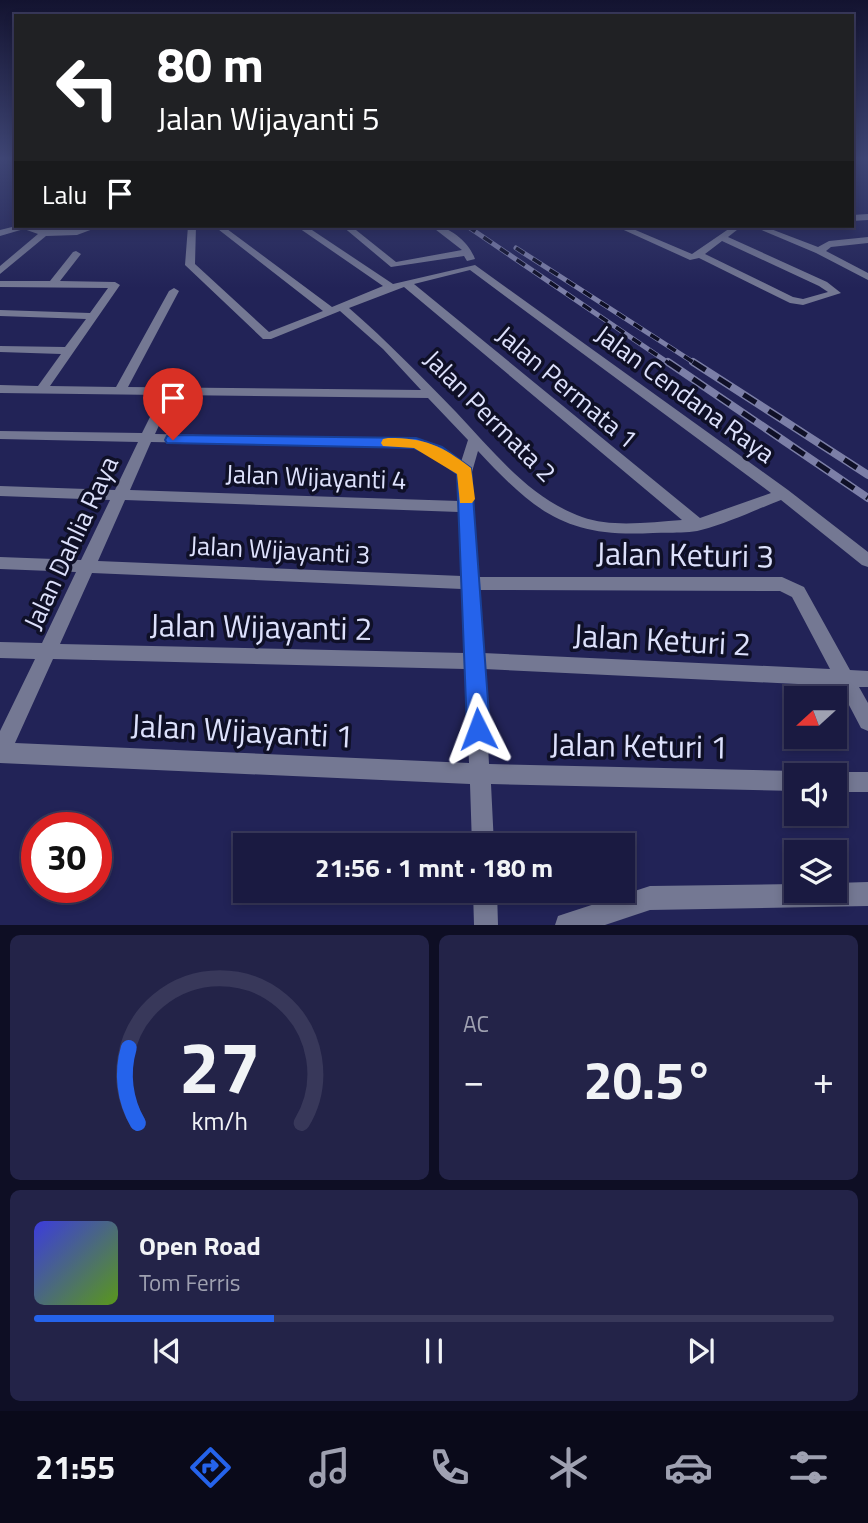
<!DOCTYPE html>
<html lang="id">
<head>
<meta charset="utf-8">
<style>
  :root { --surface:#1a1a41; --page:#232348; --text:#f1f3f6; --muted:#9fa1b1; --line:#38385a; --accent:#2563eb }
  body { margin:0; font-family:"Titillium Web",sans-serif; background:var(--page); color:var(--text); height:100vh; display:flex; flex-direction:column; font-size:26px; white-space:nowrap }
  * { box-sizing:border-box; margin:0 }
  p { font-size:23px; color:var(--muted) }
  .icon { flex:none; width:38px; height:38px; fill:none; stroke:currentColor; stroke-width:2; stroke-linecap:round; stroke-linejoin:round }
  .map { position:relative; height:925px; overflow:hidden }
  .sheet { display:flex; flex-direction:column; gap:10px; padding:10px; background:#0e0e24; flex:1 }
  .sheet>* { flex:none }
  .banner { position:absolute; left:14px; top:14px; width:840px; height:214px; border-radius:0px; box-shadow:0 4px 10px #0003,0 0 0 2px var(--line); background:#202124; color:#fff; overflow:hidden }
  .needle { width:46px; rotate:249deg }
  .controls { position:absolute; left:784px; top:686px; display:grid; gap:14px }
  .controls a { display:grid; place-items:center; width:63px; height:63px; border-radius:0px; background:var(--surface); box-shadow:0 4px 10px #0003,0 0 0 2px var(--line); font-size:35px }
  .speed { position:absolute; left:21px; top:812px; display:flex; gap:14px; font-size:35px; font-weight:700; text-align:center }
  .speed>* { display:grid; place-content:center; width:91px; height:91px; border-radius:50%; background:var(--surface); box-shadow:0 4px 10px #0003,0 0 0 2px var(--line); line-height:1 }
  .speed .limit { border:10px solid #d22; background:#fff; color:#111 }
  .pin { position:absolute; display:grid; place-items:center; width:60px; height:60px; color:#fff; margin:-72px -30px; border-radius:50% 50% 50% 0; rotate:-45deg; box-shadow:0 0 7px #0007 }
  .pin .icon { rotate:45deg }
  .me { position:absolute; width:77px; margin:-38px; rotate:357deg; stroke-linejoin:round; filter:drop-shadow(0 0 5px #0008) }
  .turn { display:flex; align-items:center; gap:24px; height:147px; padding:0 28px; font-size:32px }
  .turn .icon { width:91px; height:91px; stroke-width:2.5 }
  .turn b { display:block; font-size:49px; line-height:60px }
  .then { display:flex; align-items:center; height:66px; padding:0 28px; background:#0003; gap:14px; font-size:26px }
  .big { font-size:52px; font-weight:700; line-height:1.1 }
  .sheet .card { flex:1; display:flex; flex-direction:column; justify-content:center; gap:10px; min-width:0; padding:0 24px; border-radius:10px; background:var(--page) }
  .sheet .dial { align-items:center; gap:0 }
  .dial svg { height:182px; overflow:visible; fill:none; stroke:var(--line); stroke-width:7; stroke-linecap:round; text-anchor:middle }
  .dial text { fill:var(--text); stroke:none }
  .song { display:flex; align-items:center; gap:21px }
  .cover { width:84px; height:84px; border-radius:10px; background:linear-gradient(135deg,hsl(240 70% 55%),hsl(90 70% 35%)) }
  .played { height:7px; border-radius:4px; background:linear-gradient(90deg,var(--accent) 30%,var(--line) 30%) }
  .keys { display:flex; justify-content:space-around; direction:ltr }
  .heat { display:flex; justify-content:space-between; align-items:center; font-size:38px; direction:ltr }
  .sheet .tiles { flex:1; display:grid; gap:10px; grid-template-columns:1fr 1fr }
  .card:last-child { grid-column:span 2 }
  .trip { position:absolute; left:233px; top:833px; width:402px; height:70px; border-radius:0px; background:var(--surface); box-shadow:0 4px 10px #0003,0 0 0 2px var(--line); font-weight:700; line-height:70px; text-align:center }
  .tab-bar { display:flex; height:112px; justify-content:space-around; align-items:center; background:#0a0a1a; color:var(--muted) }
  .tab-bar .icon { width:49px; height:49px }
  .tab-bar .on { color:var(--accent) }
  .tab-bar b { font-size:32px; color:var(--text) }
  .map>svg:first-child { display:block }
</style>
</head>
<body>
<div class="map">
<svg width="868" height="925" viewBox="0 0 868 925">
  <rect width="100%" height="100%" fill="#222357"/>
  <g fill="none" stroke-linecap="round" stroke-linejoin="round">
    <path fill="#747893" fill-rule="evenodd" d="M 868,214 L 868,220 L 852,221 L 852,215 Z
      M 16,226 L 32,226 L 45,230 L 77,229 L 85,226 L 93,226 L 93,229 L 77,235 L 46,236 L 0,274 L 0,266 L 38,234 L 24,229 L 0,236 L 0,230 Z
      M 188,226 L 196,226 L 195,264 L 269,332 L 323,311 L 214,226 L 223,226 L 332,307 L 383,286 L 296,226 L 306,226 L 393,284 L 475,265 L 788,490 L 868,552 L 868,567 L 862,565 L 781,500 C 755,510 728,523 701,530 C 686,534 668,532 653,533 C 566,538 535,512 478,451 L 472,472 L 478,577 L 782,577 L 804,587 L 850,670 L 868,671 L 868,687 L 859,687 L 868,703 L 868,731 L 861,728 L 839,686 L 484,669 L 489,764 L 796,771 L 804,775 L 796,775 L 796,791 L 491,784 L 494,845 L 472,845 L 470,784 L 0,763 L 0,731 L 35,659 L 0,658 L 0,642 L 42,643 L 76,572 L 0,569 L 0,557 L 81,560 L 110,500 L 0,496 L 0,486 L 115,490 L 138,442 L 0,439 L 0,431 L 142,433 L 161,395 L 0,393 L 0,385 L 38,386 L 61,354 L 0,352 L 0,346 L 65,347 L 86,319 L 0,316 L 0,310 L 90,313 L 108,288 L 0,287 L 0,281 L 50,281 L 73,252 L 76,251 L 81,254 L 60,281 L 115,282 L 120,285 L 50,386 L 116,387 L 169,291 L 174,288 L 179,291 L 128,387 L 421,390 L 383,349 L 340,311 L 271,339 L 263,339 L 185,265 ZM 470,270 L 771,493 L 700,518 L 414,284 ZM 404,287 L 682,520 C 650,522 613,528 582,517 C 529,498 493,451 456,412 C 421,376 387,341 349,308 ZM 173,395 L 428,398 L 468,440 L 461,462 L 441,448 L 416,439 L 155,434 ZM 151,442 L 414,447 L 431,454 L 458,474 L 459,501 L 130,490 ZM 125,500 L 459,512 L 462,576 L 98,561 ZM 92,573 L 462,589 L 465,653 L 60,644 ZM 479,590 L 780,591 L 792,597 L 830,669 L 483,653 ZM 53,659 L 465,669 L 469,763 L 15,743 Z
      M 342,226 L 351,226 L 396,262 L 462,250 L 431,226 C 449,225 469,242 475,259 L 467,261 L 464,256 L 391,267 Z
      M 615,226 L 626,226 L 692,254 L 733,226 L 742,226 L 728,237 L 827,282 L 841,293 L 803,305 L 790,303 L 699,258 L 690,260 ZM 722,241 L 819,286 L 828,292 L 803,299 L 793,297 L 705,254 Z
      M 752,226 L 763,226 L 818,247 L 829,241 L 868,237 L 868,243 L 831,247 L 826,251 L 868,273 L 868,280 L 816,253 Z
      M 835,772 L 868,772 L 868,792 L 835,792 L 835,775 L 827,775 Z
      M 868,882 L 868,906 L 650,910 L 605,925 L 555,925 L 558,916 L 567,913 L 650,886 L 796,884 L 796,891 L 835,891 L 835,883 Z
      M 473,891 L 497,891 L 498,925 L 474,925 Z"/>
    <defs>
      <path id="rail-far1" d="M 467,226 L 670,364
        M 516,248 L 696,364"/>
      <path id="rail" d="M 668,362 L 868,498
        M 693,362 L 868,475"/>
    </defs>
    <use href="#rail-far1" stroke="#7c7fa7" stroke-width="5"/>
    <use href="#rail" stroke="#7c7fa7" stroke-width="8"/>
    <use href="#rail-far1" stroke="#0f1027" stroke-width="3.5" stroke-dasharray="10" stroke-linecap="butt"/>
    <use href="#rail" stroke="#0f1027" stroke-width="5" stroke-dasharray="15" stroke-linecap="butt"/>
  </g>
  <linearGradient id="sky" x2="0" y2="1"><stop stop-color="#131330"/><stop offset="0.55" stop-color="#3e4574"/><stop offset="1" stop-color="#3e4574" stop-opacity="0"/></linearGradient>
  <rect width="868" height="288" fill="url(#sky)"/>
  <path fill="#2563eb" stroke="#184099" stroke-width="2" d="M 173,435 L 416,438 L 442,447 L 471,468 L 490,729 L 486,736 L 478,739 L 470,736 L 467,729 L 457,474 L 431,455 L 414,448 L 167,443 L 165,440 L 167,436 Z"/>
  <path fill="#f59e0b" d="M 388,438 C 425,438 441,445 471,468 L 475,499 L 472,503 L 460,503 L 457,474 L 414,448 L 383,446 L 381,443 L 383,439 Z"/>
  <g text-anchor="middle" stroke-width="7" stroke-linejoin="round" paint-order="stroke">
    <g font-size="26" fill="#dde1fc" stroke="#0f1027">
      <text transform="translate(567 387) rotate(40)" y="9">Jalan Permata 1</text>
      <text transform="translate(685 394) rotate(36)" y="9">Jalan Cendana Raya</text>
      <text transform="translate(490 416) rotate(45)" y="9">Jalan Permata 2</text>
      <text transform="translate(316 477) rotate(2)" y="9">Jalan Wijayanti 4</text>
      <text transform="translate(71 543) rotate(-65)" y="9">Jalan Dahlia Raya</text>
      <text transform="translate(280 550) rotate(3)" y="9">Jalan Wijayanti 3</text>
    </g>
    <g font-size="32" fill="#dde1fc" stroke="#0f1027">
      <text transform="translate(685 555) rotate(1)" y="11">Jalan Keturi 3</text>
      <text transform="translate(261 627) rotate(1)" y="11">Jalan Wijayanti 2</text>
      <text transform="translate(662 640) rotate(3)" y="11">Jalan Keturi 2</text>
      <text transform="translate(242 731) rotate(3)" y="11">Jalan Wijayanti 1</text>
      <text transform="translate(639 746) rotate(1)" y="11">Jalan Keturi 1</text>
    </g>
  </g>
</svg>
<div class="controls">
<a><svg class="needle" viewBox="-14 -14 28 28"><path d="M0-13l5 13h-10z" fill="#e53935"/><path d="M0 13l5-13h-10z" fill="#9fa1b1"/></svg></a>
<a><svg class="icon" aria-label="sound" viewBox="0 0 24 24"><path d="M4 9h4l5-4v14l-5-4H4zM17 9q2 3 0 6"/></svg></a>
<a><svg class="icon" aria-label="layers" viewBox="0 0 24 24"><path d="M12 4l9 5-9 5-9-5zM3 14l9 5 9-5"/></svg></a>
</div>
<div class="speed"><div class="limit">30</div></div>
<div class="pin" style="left:173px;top:440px;background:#d93025"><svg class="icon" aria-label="arrive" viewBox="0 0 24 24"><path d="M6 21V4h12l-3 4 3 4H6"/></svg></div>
<svg class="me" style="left:478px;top:729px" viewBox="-20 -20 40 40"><path d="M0-17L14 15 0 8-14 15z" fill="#2563eb" stroke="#fff" stroke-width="4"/></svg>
<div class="trip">21:56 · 1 mnt · 180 m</div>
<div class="banner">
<div class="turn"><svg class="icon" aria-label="left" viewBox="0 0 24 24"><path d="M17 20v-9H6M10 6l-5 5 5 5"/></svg><div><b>80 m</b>Jalan Wijayanti 5</div></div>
<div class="then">Lalu<svg class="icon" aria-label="arrive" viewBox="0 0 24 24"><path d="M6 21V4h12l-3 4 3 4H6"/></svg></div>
</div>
</div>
<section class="sheet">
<div class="tiles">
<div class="card dial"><svg viewBox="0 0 100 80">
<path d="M14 69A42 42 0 1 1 86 69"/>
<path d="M14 69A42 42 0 0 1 10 36" stroke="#2563eb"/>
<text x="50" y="56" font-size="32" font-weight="700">27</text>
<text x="50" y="72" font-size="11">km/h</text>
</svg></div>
<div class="card"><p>AC</p>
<div class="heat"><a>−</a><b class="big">20.5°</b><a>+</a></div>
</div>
<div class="card">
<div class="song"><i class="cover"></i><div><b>Open Road</b><p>Tom Ferris</p></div></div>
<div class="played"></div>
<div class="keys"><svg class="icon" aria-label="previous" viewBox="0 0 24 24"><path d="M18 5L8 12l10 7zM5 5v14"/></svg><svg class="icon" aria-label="pause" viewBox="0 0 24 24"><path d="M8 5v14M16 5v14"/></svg><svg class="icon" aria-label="next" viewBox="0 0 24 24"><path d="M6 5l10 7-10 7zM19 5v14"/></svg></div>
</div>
</div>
</section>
<nav class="tab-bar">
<b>21:55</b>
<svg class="icon on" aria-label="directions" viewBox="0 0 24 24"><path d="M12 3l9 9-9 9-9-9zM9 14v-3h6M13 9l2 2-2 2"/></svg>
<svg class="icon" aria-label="music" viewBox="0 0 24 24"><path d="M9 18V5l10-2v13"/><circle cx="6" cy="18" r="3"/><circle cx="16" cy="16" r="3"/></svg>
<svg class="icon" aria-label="phone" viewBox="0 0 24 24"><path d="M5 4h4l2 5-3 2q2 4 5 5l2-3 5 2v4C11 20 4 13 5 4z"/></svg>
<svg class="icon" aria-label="climate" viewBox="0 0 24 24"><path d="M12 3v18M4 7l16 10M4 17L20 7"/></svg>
<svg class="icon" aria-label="car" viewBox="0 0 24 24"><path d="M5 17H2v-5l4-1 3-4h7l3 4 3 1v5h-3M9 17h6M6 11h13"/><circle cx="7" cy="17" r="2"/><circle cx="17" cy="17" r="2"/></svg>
<svg class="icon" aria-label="filters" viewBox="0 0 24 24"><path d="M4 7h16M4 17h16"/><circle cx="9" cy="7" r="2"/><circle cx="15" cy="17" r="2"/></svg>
</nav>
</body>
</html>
